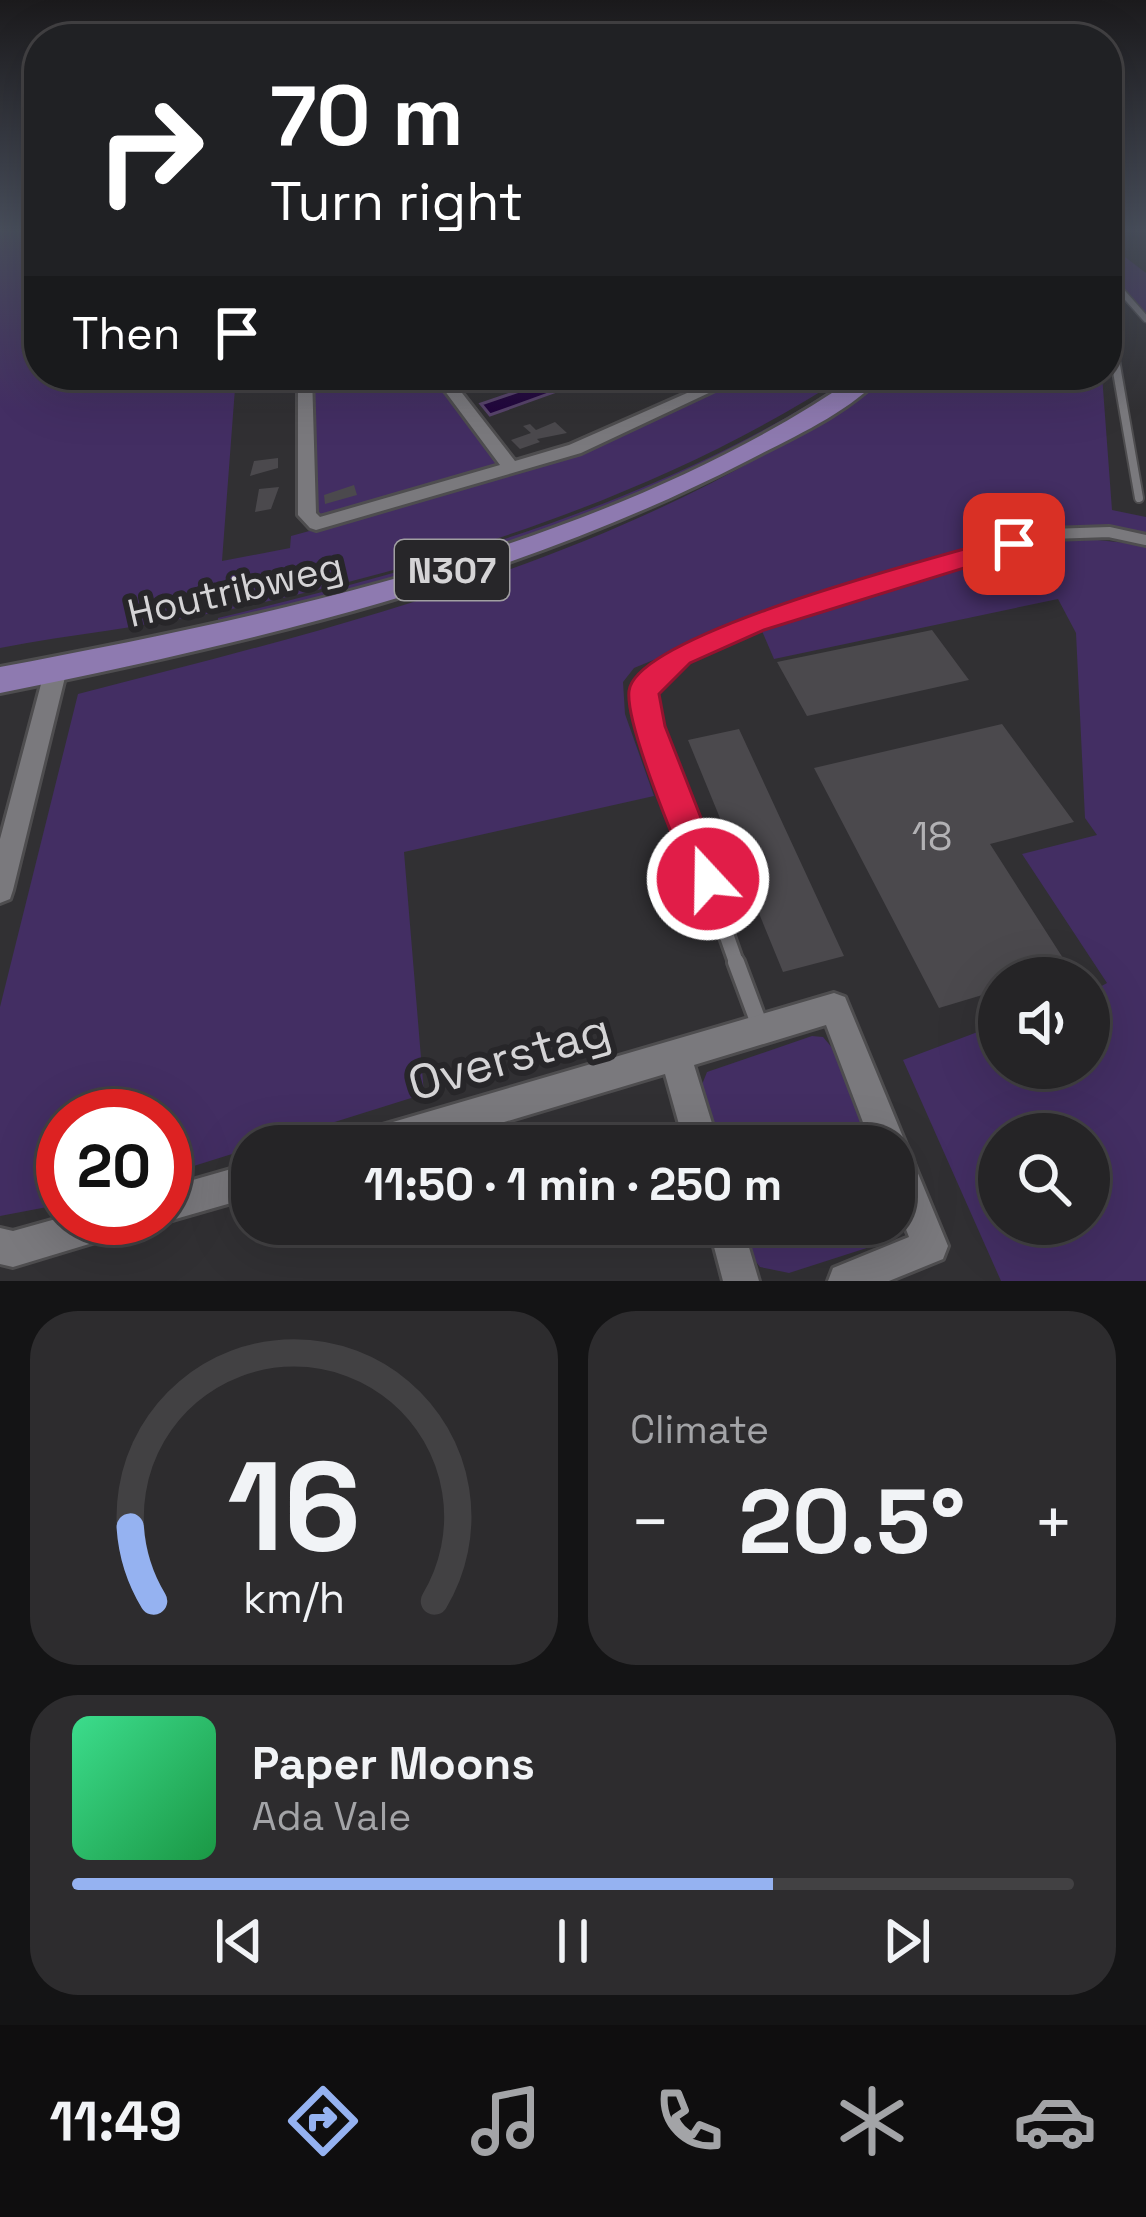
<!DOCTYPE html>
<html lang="en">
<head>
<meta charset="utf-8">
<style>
  :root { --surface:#252426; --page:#2d2c2e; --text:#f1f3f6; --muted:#a3a4a7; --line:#424143; --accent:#95b2f1 }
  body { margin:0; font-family:"Space Grotesk",sans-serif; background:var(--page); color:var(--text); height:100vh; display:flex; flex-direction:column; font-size:45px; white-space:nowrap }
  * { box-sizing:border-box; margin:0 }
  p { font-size:39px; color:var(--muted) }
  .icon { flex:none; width:66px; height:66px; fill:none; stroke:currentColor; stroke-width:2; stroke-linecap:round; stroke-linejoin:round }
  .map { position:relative; height:1281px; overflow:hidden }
  .details { display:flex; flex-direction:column; gap:30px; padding:30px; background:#141415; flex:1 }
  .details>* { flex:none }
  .guide { position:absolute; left:24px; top:24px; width:1098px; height:366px; border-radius:48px; box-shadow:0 12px 48px #0002,0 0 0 3px var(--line); background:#202124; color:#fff; overflow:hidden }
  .fabs { position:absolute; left:978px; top:957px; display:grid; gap:24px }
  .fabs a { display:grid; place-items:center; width:132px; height:132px; border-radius:50%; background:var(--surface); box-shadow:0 12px 48px #0002,0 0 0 3px var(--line); font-size:60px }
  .speed { position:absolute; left:36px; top:1089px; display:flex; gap:24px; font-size:60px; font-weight:700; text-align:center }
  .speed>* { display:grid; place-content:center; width:156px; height:156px; border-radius:50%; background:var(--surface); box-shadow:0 12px 48px #0002,0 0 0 3px var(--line); line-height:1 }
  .speed .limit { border:18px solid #d22; background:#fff; color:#111 }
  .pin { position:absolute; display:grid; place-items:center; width:102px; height:102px; color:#fff; margin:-51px; border-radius:24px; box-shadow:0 6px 18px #0006 }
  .me { position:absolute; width:132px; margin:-66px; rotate:339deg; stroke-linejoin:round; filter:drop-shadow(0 0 9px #0008) }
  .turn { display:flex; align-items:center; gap:42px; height:252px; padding:0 48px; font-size:54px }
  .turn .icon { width:156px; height:156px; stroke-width:2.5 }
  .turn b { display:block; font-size:84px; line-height:102px }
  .then { display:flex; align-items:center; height:114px; padding:0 48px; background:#0003; gap:24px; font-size:45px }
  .big { font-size:90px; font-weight:800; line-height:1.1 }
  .details .widget { flex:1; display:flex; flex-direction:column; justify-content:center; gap:18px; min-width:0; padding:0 42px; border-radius:48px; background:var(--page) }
  .details .dial { align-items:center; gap:0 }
  .dial svg { height:312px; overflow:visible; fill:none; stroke:var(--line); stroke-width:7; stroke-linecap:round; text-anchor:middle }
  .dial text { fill:var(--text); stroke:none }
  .song { display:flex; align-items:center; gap:36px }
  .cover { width:144px; height:144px; border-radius:18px; background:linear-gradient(135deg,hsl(150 70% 55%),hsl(140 70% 35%)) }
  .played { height:12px; border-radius:6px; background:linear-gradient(90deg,var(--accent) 70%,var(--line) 70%) }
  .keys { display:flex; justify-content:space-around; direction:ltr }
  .heat { display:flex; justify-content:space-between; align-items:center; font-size:66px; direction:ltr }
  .details .tiles { flex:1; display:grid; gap:30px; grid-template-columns:1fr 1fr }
  .widget:last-child { grid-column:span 2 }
  .trip { position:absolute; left:231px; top:1125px; width:684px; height:120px; border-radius:48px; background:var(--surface); box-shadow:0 12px 48px #0002,0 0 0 3px var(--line); font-weight:800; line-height:120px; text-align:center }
  .menu { display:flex; height:192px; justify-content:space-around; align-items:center; background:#0f0e0f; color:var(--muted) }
  .menu .icon { width:84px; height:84px }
  .menu .current { color:var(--accent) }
  .menu b { font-size:54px; color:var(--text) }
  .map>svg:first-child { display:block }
</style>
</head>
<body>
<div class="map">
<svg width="1146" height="1281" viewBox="0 0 1146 1281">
  <rect width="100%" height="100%" fill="#313033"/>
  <path fill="#432e63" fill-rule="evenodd" d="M 0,231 L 39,231 L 39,375 L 236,375 L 222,561 L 290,548 L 291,536 L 431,498 L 565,455 L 682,407 L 745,375 L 847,375 C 661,496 434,568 217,612 C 145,627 72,634 0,648 Z
    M 1107,231 L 1113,231 L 1110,235 L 1125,257 L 1146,273 L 1146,315 L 1107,277 Z
    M 311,375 L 433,375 L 505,468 L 317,521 Z
    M 855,375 L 862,375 C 666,503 444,571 218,624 L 218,618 C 438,565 665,502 855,375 Z
    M 886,375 L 1102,375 L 1112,510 L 1146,517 L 1146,535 L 1073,527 L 994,542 L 819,592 L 634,668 L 623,682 L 625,714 L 654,796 L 404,852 L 424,1094 L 165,1175 L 165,1116 L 63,1116 L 63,1204 L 0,1216 L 0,1007 L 78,694 C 358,622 650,551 886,375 Z
    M 1078,538 L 1146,545 L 1146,1281 L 1001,1281 L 903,1060 L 999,1024 L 999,1068 L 1089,1068 L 1089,993 L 1107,983 L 1022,854 L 1097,835 L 1085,818 L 1076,633 L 1058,599 L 774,659 L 762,631 C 855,588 977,554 1078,538 ZM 999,1134 L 1089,1134 L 1089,1224 L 999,1224 Z
    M 812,1036 L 823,1037 L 834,1050 L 876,1146 L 717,1146 L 701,1087 L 707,1072 Z
    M 894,1197 L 898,1213 L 894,1230 L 876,1245 L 789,1273 L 760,1267 L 746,1249 L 739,1224 L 894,1224 Z"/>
  <path fill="#22063e" stroke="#58446c" stroke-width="3" d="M 531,375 L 601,375 L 490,415 L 481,404 L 531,387 L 536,383 Z"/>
  <path fill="#4b494d" d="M 478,375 L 494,375 L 507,389 L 476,392 L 471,382 L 481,379 Z
    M 555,422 L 567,433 L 537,439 L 540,442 L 520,449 L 511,440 L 531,433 L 523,426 L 530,424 L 536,430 Z
    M 278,458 L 278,468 L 250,476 L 254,461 Z
    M 354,485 L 357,495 L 325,504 L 324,495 Z
    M 279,487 L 271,509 L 255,512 L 259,489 Z
    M 932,630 L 969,680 L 807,716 L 777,662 Z
    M 1002,724 L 1074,822 L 990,844 L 1070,969 L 1040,978 L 999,978 L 999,990 L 939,1008 L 814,768 Z
    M 739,729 L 844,956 L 783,972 L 688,740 Z"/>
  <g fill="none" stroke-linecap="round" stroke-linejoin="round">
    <defs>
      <path id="lane-far4" d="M 1107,275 L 1146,319
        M 1107,310 L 1115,357"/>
      <path id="lane-far3" d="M 1114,354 L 1139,498"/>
      <path id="lane-far2" d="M 647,713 L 643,691 L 680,655 L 755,623 L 906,575 L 1050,534 L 1109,532 L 1146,540"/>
      <path id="lane-far1" d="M 647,710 L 737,965"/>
      <path id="lane" d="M 736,962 L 761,1029"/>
      <path id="street" d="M 298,375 L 312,375 L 316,513 L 320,517 L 500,465 L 433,375 L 448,375 L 515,461 L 569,445 L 728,375 L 747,375 L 581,453 L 316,530 L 310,528 L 298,515 Z
        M 56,660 L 64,663 L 67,669 L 13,890 L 10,899 L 0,903 L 0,839 L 45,669 L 48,663 Z
        M 834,993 L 845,997 L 948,1246 L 943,1259 L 889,1281 L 828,1281 L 833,1268 L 909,1237 L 894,1199 L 894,1146 L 872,1146 L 826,1025 L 694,1065 L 719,1146 L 685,1146 L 665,1074 L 424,1146 L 352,1146 L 357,1134 L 369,1129 Z
        M 252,1163 L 252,1197 L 165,1222 L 155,1218 L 165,1218 L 165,1188 Z
        M 63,1217 L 136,1218 L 131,1230 L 119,1235 L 13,1267 L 0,1264 L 0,1228 L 13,1231 Z
        M 708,1224 L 742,1224 L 759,1281 L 723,1281 Z"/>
      <path id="primary" d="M 859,375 L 883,375 C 849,413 791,438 745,462 C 513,581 254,642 0,693 L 0,667 C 286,613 617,543 859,375 Z"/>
    </defs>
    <use href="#lane-far4" stroke="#4e4d4f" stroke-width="9"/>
    <use href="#lane-far3" stroke="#4e4d4f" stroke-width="12"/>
    <use href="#lane-far2" stroke="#4e4d4f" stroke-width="16"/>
    <use href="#lane-far1" stroke="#4e4d4f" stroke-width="20"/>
    <use href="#lane" stroke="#4e4d4f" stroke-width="22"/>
    <use href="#street" stroke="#4e4d4f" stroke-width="6"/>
    <use href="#primary" stroke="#4e4d4f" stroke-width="6"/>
    <use href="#lane-far4" stroke="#7a797d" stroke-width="6"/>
    <use href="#lane-far3" stroke="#7a797d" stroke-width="8"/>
    <use href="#lane-far2" stroke="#7a797d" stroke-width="10"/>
    <use href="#lane-far1" stroke="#7a797d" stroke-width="14"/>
    <use href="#lane" stroke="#7a797d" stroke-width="16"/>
    <use href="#street" fill="#7a797d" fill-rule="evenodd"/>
    <use href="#primary" fill="#8e7ab0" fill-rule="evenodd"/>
  </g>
  <linearGradient id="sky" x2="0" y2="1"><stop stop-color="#1b1a1c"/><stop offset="0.56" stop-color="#484e5b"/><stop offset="1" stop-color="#484e5b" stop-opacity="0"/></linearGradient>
  <rect width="1146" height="410" fill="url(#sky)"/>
  <path fill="#e11d48" stroke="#92132f" stroke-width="3" d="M 1014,535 L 1026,544 L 1022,550 L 764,630 L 690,663 L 659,694 L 665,726 L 725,879 L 720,891 L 708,896 L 695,891 C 680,854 625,726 629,691 C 636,632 954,553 1014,535 Z"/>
  <g text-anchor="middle" stroke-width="12" stroke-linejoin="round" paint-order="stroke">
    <rect fill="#272629" stroke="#a1a0a2" stroke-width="3" x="395" y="540" width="114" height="60" rx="9"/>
    <g font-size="36" font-weight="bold" fill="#d5d4d6">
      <text x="452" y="583">N307</text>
    </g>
    <g font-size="39" fill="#d5d4d6" stroke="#272629">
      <text transform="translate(235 589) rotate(-13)" y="14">Houtribweg</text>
    </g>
    <g font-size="39" fill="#b2b1b4">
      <text x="932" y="850">18</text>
    </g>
    <g font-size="48" fill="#d5d4d6" stroke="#272629">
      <text transform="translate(509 1056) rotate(-16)" y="17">Overstag</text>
    </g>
  </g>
</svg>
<div class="fabs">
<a><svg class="icon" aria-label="sound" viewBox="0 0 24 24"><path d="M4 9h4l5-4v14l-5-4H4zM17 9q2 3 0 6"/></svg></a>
<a><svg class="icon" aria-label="search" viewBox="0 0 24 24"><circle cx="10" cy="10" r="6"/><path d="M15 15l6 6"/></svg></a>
</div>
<div class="speed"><div class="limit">20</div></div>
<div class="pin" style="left:1014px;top:544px;background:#d93025"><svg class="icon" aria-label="arrive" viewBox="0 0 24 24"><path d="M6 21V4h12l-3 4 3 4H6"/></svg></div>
<svg class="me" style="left:708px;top:879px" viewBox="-20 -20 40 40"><circle r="17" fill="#e11d48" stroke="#fff" stroke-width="3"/><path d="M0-11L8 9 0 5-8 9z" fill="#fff"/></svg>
<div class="trip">11:50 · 1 min · 250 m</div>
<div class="guide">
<div class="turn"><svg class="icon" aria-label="right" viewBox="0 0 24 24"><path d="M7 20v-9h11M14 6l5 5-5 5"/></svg><div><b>70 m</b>Turn right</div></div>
<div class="then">Then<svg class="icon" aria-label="arrive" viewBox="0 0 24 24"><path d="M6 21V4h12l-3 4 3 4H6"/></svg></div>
</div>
</div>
<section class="details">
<div class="tiles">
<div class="widget dial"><svg viewBox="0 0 100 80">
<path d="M14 69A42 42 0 1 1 86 69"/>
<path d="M14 69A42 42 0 0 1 8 50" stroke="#95b2f1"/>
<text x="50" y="56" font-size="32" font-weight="700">16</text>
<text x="50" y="72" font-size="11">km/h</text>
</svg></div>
<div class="widget"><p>Climate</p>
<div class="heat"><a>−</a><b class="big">20.5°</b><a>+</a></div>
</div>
<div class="widget">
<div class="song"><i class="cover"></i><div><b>Paper Moons</b><p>Ada Vale</p></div></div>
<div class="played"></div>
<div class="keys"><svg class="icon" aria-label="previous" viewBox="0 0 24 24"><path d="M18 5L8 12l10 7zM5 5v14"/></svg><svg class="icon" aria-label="pause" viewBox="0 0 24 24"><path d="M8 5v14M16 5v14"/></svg><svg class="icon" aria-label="next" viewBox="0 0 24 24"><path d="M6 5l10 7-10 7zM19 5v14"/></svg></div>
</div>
</div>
</section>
<nav class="menu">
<b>11:49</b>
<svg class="icon current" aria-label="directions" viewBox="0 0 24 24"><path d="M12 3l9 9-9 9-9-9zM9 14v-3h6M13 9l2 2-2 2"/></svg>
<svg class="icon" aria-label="music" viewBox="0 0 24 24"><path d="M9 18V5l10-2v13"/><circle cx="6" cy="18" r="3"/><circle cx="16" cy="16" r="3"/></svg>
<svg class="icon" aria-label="phone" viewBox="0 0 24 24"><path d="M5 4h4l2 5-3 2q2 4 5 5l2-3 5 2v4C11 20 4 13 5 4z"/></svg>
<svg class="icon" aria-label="climate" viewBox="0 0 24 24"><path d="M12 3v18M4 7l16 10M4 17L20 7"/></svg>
<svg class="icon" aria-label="car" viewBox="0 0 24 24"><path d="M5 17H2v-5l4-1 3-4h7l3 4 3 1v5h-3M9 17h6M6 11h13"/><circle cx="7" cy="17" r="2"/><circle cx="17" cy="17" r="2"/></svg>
</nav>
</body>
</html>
